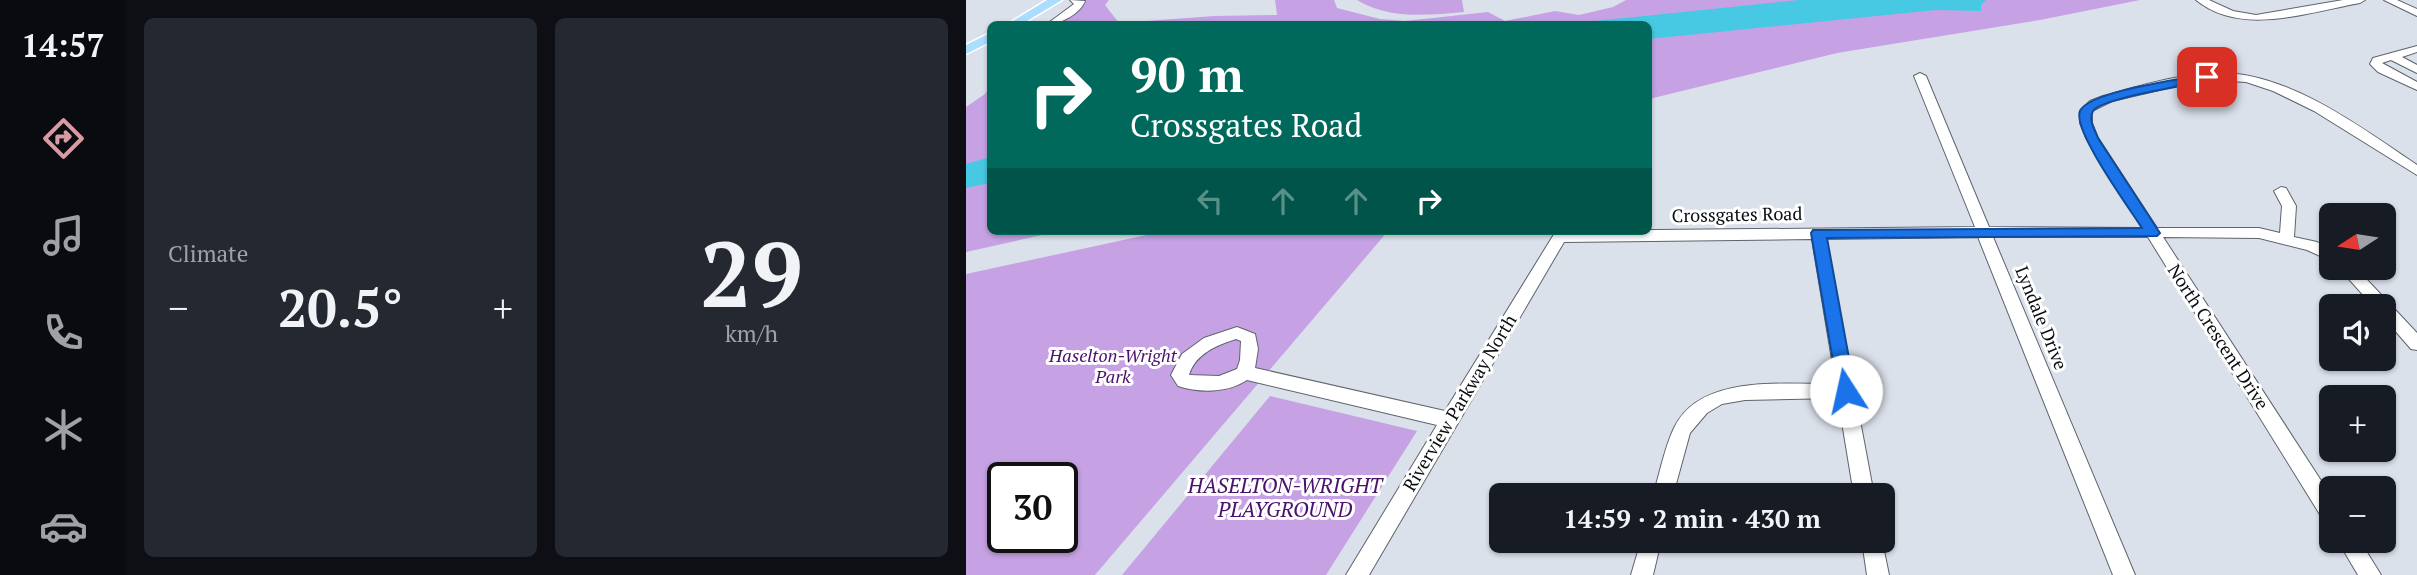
<!DOCTYPE html>
<html lang="en">
<head>
<meta charset="utf-8">
<style>
  :root { --surface:#171b24; --page:#242831; --text:#f1f3f6; --muted:#9ea1a6; --accent:#da9aa3 }
  body { margin:0; font-family:"PT Serif",serif; background:var(--page); color:var(--text); height:100vh; display:flex; flex-direction:column; font-size:26px; white-space:nowrap }
  * { box-sizing:border-box; margin:0 }
  p { font-size:23px; color:var(--muted) }
  .icon { flex:none; width:38px; height:38px; fill:none; stroke:currentColor; stroke-width:2; stroke-linecap:round; stroke-linejoin:round }
  .map { position:relative; flex:1; overflow:hidden }
  .panel { display:flex; flex-direction:column; gap:18px; padding:18px; background:#0d0f14; width:840px }
  .panel>* { flex:none }
  .banner { position:absolute; left:21px; top:21px; width:665px; height:214px; border-radius:10px; box-shadow:0 2px 5px #0004; background:#00695c; color:#fff; overflow:hidden }
  .needle { width:46px; rotate:258deg }
  .tools { position:absolute; left:1353px; top:203px; display:grid; gap:14px }
  .tools a { display:grid; place-items:center; width:77px; height:77px; border-radius:10px; background:var(--surface); box-shadow:0 2px 5px #0004; font-size:35px }
  .speed { position:absolute; left:21px; top:462px; display:flex; gap:14px; font-size:35px; font-weight:700; text-align:center }
  .speed>* { display:grid; place-content:center; width:91px; height:91px; border-radius:50%; background:var(--surface); box-shadow:0 2px 5px #0004; line-height:1 }
  .speed .limit { border:4px solid #111; border-radius:10px; background:#fff; color:#111 }
  .pin { position:absolute; display:grid; place-items:center; width:60px; height:60px; color:#fff; margin:-30px; border-radius:14px; box-shadow:0 4px 10px #0006 }
  .me { position:absolute; width:77px; margin:-38px; rotate:350deg; stroke-linejoin:round; filter:drop-shadow(0 0 5px #0008) }
  .turn { display:flex; align-items:center; gap:24px; height:147px; padding:0 28px; font-size:32px }
  .turn .icon { width:91px; height:91px; stroke-width:2.5 }
  .turn b { display:block; font-size:49px; line-height:60px }
  .lanes { display:flex; align-items:center; height:66px; padding:0 28px; background:#0003; justify-content:center; gap:35px; direction:ltr }
  .lanes .off { opacity:.35 }
  .big { font-size:52px; font-weight:600; line-height:1.1 }
  .panel .card { flex:1; display:flex; flex-direction:column; justify-content:center; gap:10px; min-width:0; padding:0 24px; border-radius:10px; background:var(--page) }
  .panel .dial { align-items:center; gap:0 }
  .dial b { font-size:91px; line-height:1 }
  .heat { display:flex; justify-content:space-between; align-items:center; font-size:38px; direction:ltr }
  .panel .tiles { flex:1; display:grid; gap:18px; grid-template-columns:repeat(2,1fr) }
  .trip { position:absolute; left:523px; top:483px; width:406px; height:70px; border-radius:10px; background:var(--surface); box-shadow:0 2px 5px #0004; font-weight:600; line-height:70px; text-align:center }
  main { display:flex; flex:1; min-height:0 }
  .dock { display:flex; flex-direction:column; width:126px; justify-content:space-around; align-items:center; background:#090b0e; color:var(--muted) }
  .dock .icon { width:49px; height:49px }
  .dock .active { color:var(--accent) }
  .dock b { font-size:32px; color:var(--text) }
  .map>svg:first-child { display:block }
</style>
</head>
<body>
<main>
<nav class="dock">
<b>14:57</b>
<svg class="icon active" aria-label="directions" viewBox="0 0 24 24"><path d="M12 3l9 9-9 9-9-9zM9 14v-3h6M13 9l2 2-2 2"/></svg>
<svg class="icon" aria-label="music" viewBox="0 0 24 24"><path d="M9 18V5l10-2v13"/><circle cx="6" cy="18" r="3"/><circle cx="16" cy="16" r="3"/></svg>
<svg class="icon" aria-label="phone" viewBox="0 0 24 24"><path d="M5 4h4l2 5-3 2q2 4 5 5l2-3 5 2v4C11 20 4 13 5 4z"/></svg>
<svg class="icon" aria-label="climate" viewBox="0 0 24 24"><path d="M12 3v18M4 7l16 10M4 17L20 7"/></svg>
<svg class="icon" aria-label="car" viewBox="0 0 24 24"><path d="M5 17H2v-5l4-1 3-4h7l3 4 3 1v5h-3M9 17h6M6 11h13"/><circle cx="7" cy="17" r="2"/><circle cx="17" cy="17" r="2"/></svg>
</nav>
<section class="panel">
<div class="tiles">
<div class="card"><p>Climate</p>
<div class="heat"><a>−</a><b class="big">20.5°</b><a>+</a></div>
</div>
<div class="card dial"><b>29</b><p>km/h</p></div>
</div>
</section>
<div class="map">
<svg width="1451" height="575" viewBox="0 0 1451 575">
  <rect width="100%" height="100%" fill="#dbe1eb"/>
  <path fill="#c6a2e4" fill-rule="evenodd" d="M 116,0 L 143,0 L 139,5 L 153,23 L 248,16 L 311,15 L 309,0 L 368,0 L 371,8 L 414,19 L 439,21 L 522,12 L 539,21 L 589,11 L 613,15 L 647,7 L 660,0 L 1174,0 L 1074,20 L 871,53 L 683,99 L 682,24 L 89,24 Z
    M 391,0 L 496,0 L 498,12 C 462,15 424,20 391,0 Z
    M 24,86 L 24,231 L 94,231 L 0,252 L 0,107 L 19,94 Z
    M 199,231 L 422,231 L 129,575 L 0,575 L 0,274 ZM 37,478 L 96,478 L 96,537 L 37,537 Z
    M 304,396 L 451,431 L 360,575 L 156,575 Z"/>
  <path fill="#47c9e4" d="M 833,0 L 1020,0 L 1015,5 L 1015,11 L 970,10 L 683,39 L 682,24 L 600,24 Z
    M 24,157 L 24,183 L 0,188 L 0,164 Z"/>
  <g fill="none" stroke-linecap="round" stroke-linejoin="round">
    <defs>
      <path id="minor" d="M 104,0 L 119,1 C 114,14 95,24 81,24 L 108,4 Z
        M 1230,0 L 1243,0 L 1267,11 L 1290,15 L 1377,0 L 1399,0 L 1394,3 C 1343,12 1275,37 1230,0 Z
        M 1418,0 L 1431,0 L 1451,9 L 1451,16 Z
        M 1451,46 L 1451,52 L 1436,57 L 1451,65 L 1451,73 L 1425,60 L 1416,63 L 1451,82 L 1451,90 L 1412,72 L 1404,64 L 1407,58 Z
        M 954,73 L 960,76 L 1023,227 L 1176,228 L 1120,138 L 1114,123 L 1114,111 L 1124,101 L 1137,96 C 1174,86 1215,73 1253,73 C 1322,72 1396,128 1451,165 L 1451,175 L 1348,111 L 1307,91 L 1280,82 L 1247,80 L 1215,85 L 1146,101 L 1126,111 L 1126,123 L 1132,138 L 1191,228 L 1293,228 L 1314,233 L 1316,206 L 1308,191 L 1315,187 L 1320,188 L 1330,206 L 1328,237 L 1351,242 L 1365,250 L 1365,261 L 1341,250 L 1293,238 L 1197,237 L 1365,496 L 1365,523 L 1358,521 L 1182,237 L 1027,237 L 1169,575 L 1147,575 L 1012,237 L 860,239 L 908,495 L 888,495 L 872,398 L 779,400 L 756,404 L 741,413 L 724,433 L 707,495 L 687,495 C 694,473 698,449 708,428 C 734,373 820,385 870,384 L 846,239 L 598,242 L 403,575 L 380,575 L 471,425 L 281,380 C 262,393 233,393 212,386 L 205,375 L 216,354 L 238,338 L 271,327 L 289,334 L 292,349 L 289,368 L 479,411 L 590,231 L 1009,227 L 948,76 ZM 270,339 L 275,341 L 274,360 L 271,369 L 253,376 L 223,375 C 229,354 251,345 270,339 Z
        M 1373,268 L 1390,268 L 1451,333 L 1451,350 L 1445,349 L 1418,318 L 1418,306 L 1407,306 Z
        M 675,541 L 695,541 L 687,575 L 665,575 Z
        M 896,541 L 916,541 L 923,575 L 901,575 Z
        M 1372,541 L 1394,541 L 1415,575 L 1392,575 Z"/>
      <path id="major" d="M 81,0 L 96,0 L 56,24 L 42,24 Z
        M 24,33 L 24,42 L 0,54 L 0,45 Z"/>
    </defs>
    <use href="#minor" stroke="#5e636c" stroke-width="2"/>
    <use href="#major" stroke="#fff" stroke-width="3"/>
    <use href="#minor" fill="#fff" fill-rule="evenodd"/>
    <use href="#major" fill="#abdefe" fill-rule="evenodd"/>
  </g>
  <path fill="#1a73e8" stroke="#114b97" stroke-width="2" d="M 1241,74 L 1246,77 L 1245,80 C 1225,85 1135,98 1127,111 C 1122,120 1129,130 1132,138 L 1194,233 L 1191,236 L 861,238 L 889,391 L 886,396 L 880,398 L 873,396 L 845,233 L 847,230 L 1176,228 C 1164,209 1106,130 1114,111 C 1123,91 1217,79 1241,74 Z"/>
  <g text-anchor="middle" stroke-width="6" stroke-linejoin="round" paint-order="stroke">
    <g font-size="18" fill="#0a0c10" stroke="#fff">
      <text transform="translate(771 215) rotate(-1)" y="6">Crossgates Road</text>
      <text transform="translate(1075 318) rotate(68)" y="6">Lyndale Drive</text>
      <text transform="translate(1252 337) rotate(57)" y="6">North Crescent Drive</text>
      <text transform="translate(494 403) rotate(-59)" y="6">Riverview Parkway North</text>
    </g>
    <g font-size="18" font-style="italic" fill="#4b116c" stroke="#fff">
      <text x="147" y="362">Haselton-Wright<tspan x="147" dy="21">Park</tspan></text>
    </g>
    <g font-size="21" font-style="italic" fill="#4b116c" stroke="#fff">
      <text x="319" y="493">HASELTON-WRIGHT<tspan x="319" dy="24">PLAYGROUND</tspan></text>
    </g>
  </g>
</svg>
<div class="tools">
<a><svg class="needle" viewBox="-14 -14 28 28"><path d="M0-13l5 13h-10z" fill="#e53935"/><path d="M0 13l5-13h-10z" fill="#9ea1a6"/></svg></a>
<a><svg class="icon" aria-label="sound" viewBox="0 0 24 24"><path d="M4 9h4l5-4v14l-5-4H4zM17 9q2 3 0 6"/></svg></a>
<a>+</a>
<a>−</a>
</div>
<div class="speed"><div class="limit">30</div></div>
<div class="pin" style="left:1241px;top:77px;background:#d93025"><svg class="icon" aria-label="arrive" viewBox="0 0 24 24"><path d="M6 21V4h12l-3 4 3 4H6"/></svg></div>
<svg class="me" style="left:880px;top:391px" viewBox="-20 -20 40 40"><circle r="19" fill="#fff"/><path d="M0-13L10 11 0 6-10 11z" fill="#1a73e8"/></svg>
<div class="trip">14:59 · 2 min · 430 m</div>
<div class="banner">
<div class="turn"><svg class="icon" aria-label="right" viewBox="0 0 24 24"><path d="M7 20v-9h11M14 6l5 5-5 5"/></svg><div><b>90 m</b>Crossgates Road</div></div>
<div class="lanes"><svg class="icon off" aria-label="left" viewBox="0 0 24 24"><path d="M17 20v-9H6M10 6l-5 5 5 5"/></svg><svg class="icon off" aria-label="ahead" viewBox="0 0 24 24"><path d="M12 20V5M6 11l6-6 6 6"/></svg><svg class="icon off" aria-label="ahead" viewBox="0 0 24 24"><path d="M12 20V5M6 11l6-6 6 6"/></svg><svg class="icon" aria-label="right" viewBox="0 0 24 24"><path d="M7 20v-9h11M14 6l5 5-5 5"/></svg></div>
</div>
</div>
</main>
</body>
</html>
